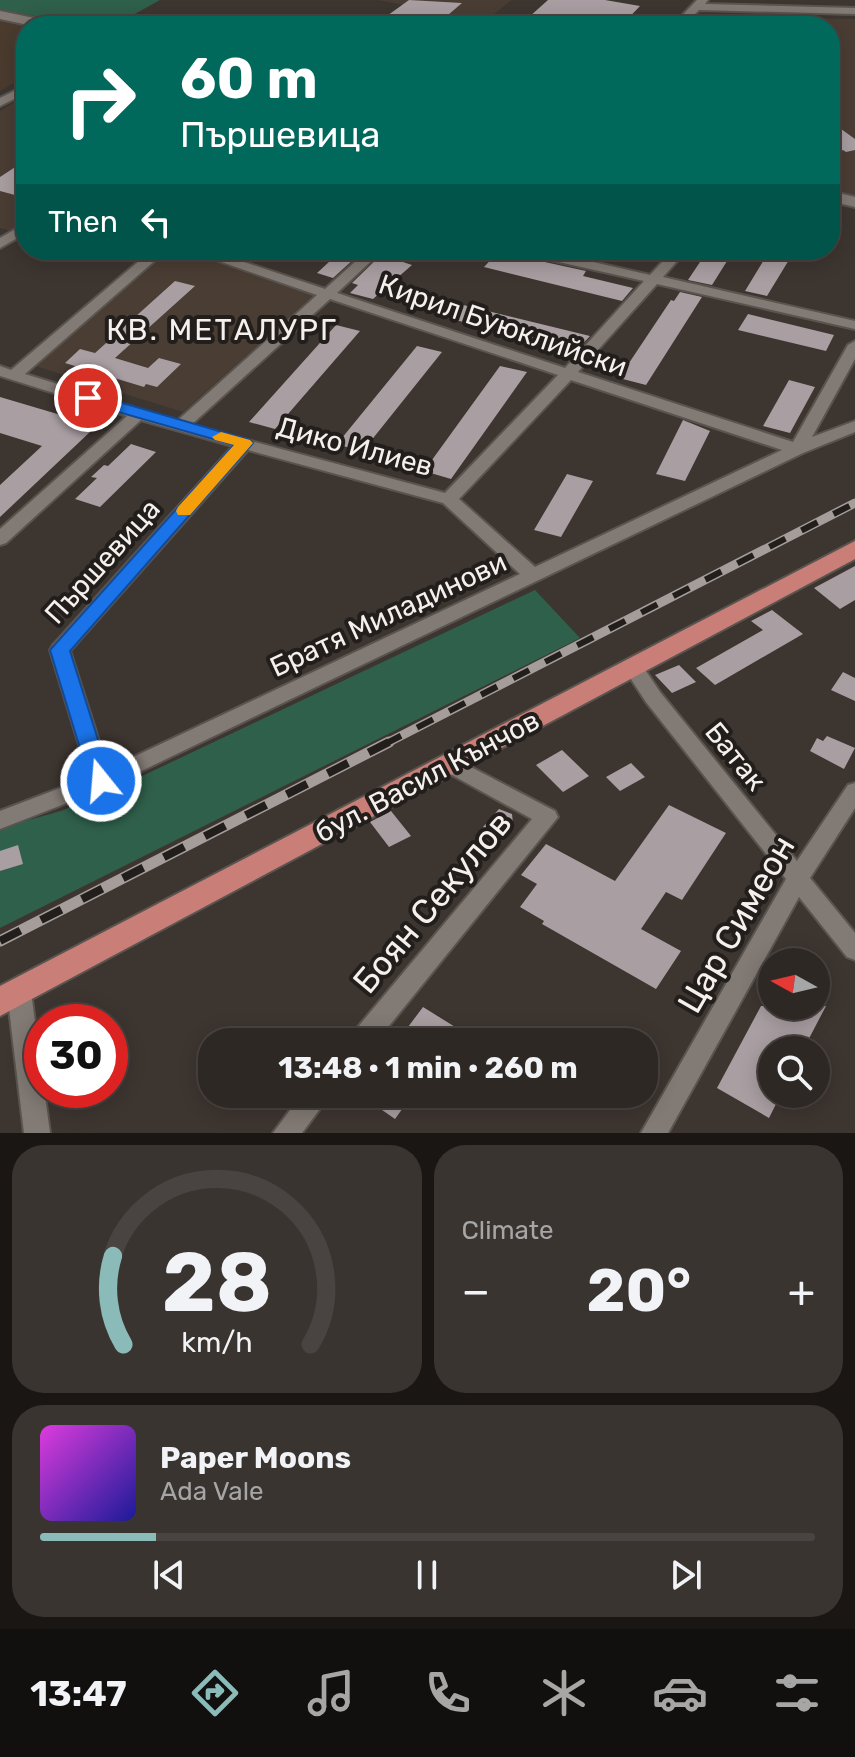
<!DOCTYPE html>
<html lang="en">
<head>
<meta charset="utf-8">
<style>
  :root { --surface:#2e2824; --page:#3a3431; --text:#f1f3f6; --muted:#a7a6a6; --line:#494441; --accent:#8bbbb9 }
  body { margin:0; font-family:Rubik,sans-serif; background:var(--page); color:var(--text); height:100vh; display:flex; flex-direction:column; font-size:30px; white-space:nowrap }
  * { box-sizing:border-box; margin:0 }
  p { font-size:26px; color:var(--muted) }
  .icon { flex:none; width:44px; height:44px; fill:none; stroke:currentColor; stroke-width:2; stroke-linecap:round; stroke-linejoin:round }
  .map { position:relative; height:1133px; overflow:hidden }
  .panel { display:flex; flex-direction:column; gap:12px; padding:12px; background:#191614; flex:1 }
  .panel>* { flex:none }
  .guide { position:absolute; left:16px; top:16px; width:824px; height:244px; border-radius:32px; box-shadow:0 4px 20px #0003,0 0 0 2px var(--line); background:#00695c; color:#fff; overflow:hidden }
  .needle { width:52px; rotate:278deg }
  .controls { position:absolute; left:758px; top:948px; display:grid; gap:16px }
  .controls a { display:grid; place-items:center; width:72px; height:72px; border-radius:50%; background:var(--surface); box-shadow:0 4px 20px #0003,0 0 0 2px var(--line); font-size:40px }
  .speed { position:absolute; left:24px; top:1004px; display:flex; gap:16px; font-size:40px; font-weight:700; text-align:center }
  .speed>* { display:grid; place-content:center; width:104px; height:104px; border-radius:50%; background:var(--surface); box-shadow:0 4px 20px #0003,0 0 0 2px var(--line); line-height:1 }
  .speed .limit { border:12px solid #d22; background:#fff; color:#111 }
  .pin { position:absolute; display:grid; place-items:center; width:68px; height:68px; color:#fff; margin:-34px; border:4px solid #fff; border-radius:50%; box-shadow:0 2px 8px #0007 }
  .me { position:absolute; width:88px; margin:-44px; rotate:343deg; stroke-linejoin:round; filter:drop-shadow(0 0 6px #0008) }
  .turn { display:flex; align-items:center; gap:28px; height:168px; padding:0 32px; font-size:36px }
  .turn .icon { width:104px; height:104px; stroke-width:2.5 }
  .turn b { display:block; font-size:56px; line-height:68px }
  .then { display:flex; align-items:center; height:76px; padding:0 32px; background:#0003; gap:16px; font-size:30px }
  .big { font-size:60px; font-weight:700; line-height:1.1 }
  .panel .tile { flex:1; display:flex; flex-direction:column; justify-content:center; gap:12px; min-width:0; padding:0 28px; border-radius:32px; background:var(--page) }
  .panel .dial { align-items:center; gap:0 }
  .dial svg { height:208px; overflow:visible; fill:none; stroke:var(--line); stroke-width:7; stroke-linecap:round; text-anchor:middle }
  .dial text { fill:var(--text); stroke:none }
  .song { display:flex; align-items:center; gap:24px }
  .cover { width:96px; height:96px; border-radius:12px; background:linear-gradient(135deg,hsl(300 70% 55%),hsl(240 70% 35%)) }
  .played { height:8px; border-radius:4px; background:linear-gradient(90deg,var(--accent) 15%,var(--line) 15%) }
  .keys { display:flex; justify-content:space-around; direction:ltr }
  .heat { display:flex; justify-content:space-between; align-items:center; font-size:44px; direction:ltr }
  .panel .tiles { flex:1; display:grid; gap:12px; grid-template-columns:1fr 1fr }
  .tile:last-child { grid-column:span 2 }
  .trip { position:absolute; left:198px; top:1028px; width:460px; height:80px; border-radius:32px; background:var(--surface); box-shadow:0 4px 20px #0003,0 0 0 2px var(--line); font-weight:700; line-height:80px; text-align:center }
  .dock { display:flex; height:128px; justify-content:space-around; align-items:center; background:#12100e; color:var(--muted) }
  .dock .icon { width:56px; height:56px }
  .dock .selected { color:var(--accent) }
  .dock b { font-size:36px; color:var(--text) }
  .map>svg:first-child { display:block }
</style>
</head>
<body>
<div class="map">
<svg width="855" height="1133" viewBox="0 0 855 1133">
  <rect width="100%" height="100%" fill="#3d3530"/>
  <path fill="#4a3d34" d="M 378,0 L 512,0 L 485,21 Z
    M 739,17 L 855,19 L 855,197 L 830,191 L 830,26 L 706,26 Z
    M 26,95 L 26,220 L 11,231 L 0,228 L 0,111 Z
    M 168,250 L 213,260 L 316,293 L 183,412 L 32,365 Z"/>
  <path fill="#4a3b2e" d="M 0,0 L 160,0 L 113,26 L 26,26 L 26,76 L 0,91 Z"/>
  <path fill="#2f604b" d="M 0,0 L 160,0 L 113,26 L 85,26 L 0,9 Z
    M 535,590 L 580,638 L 0,928 L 0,828 L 61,811 L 121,786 Z"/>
  <path fill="#a99ea2" d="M 409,0 L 462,3 L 448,15 L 468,18 L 468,26 L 373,26 Z
    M 548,0 L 605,0 L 640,6 L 621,26 L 519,26 Z
    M 830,121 L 855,139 L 855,150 L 846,152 L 843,150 L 830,157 Z
    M 26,160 L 26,198 L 0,191 L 0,177 Z
    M 342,250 L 364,250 L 333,278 L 317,273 Z
    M 386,250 L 419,250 L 403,262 L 412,265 L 373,299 L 350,293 L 358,285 L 352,283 Z
    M 500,250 L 513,250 L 522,257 L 586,271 L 583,276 L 633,288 L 622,301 L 484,267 Z
    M 708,250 L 734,250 L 712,285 L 688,280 Z
    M 770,250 L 795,250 L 767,296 L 745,291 Z
    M 175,281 L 195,286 L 115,358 L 148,368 L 159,358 L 181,364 L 157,387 L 146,384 L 144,387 L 65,363 L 80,349 L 95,353 Z
    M 680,292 L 702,297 L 646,385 L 619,378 L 671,300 L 674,301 Z
    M 451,302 L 590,336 L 577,350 L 439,316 Z
    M 748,314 L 834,335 L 826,351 L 738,330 Z
    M 336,325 L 360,331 L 275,429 L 249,422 Z
    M 417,346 L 442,352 L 362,452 L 337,444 Z
    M 500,366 L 527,372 L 451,479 L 424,471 Z
    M 789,380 L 815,387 L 790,433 L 763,426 Z
    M 0,397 L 71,418 L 83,407 L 109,414 L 0,517 L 0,485 L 42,446 L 0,433 Z
    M 683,420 L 710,431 L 685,481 L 656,474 Z
    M 131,444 L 156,452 L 100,507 L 75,499 L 97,478 L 91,477 L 104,465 L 108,466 Z
    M 567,474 L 593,481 L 561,537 L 534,530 Z
    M 855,566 L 855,600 L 840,609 L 814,588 Z
    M 772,610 L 803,634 L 715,685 L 696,668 L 763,630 L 751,621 Z
    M 679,665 L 696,682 L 672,693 L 655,675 Z
    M 843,672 L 855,678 L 855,701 L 831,690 Z
    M 827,736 L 855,748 L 844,769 L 810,751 L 817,738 L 823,741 Z
    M 562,750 L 589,776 L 563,792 L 536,765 Z
    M 631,763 L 645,777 L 620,791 L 606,777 Z
    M 669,805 L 726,833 L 682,900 L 666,892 L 641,929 L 681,951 L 656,989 L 542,924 L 544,921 L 520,907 L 537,884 L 521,875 L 546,844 L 615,881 Z
    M 499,809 L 512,814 L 513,824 L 501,838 L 483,827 Z
    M 391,811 L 411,836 L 389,847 L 370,822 Z
    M 18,845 L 23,864 L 0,871 L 0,851 Z
    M 761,1006 L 826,1006 L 803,1050 L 772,1050 L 772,1094 L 781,1094 L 769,1118 L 717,1088 Z
    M 423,1007 L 460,1030 L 451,1042 L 423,1042 L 405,1031 Z
    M 379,1094 L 413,1094 L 395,1119 L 372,1103 Z"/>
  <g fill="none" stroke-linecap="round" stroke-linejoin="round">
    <defs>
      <path id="street" d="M 697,0 L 708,0 L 705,4 L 855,8 L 855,14 L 699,10 L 683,26 L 672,26 Z
        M 26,85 L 26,93 L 0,106 L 0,98 Z
        M 26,223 L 26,233 L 0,248 L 0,238 Z
        M 152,250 L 167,250 L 25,374 L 177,421 L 317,295 L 187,250 L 208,250 L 325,289 L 368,250 L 383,250 L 337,293 L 565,368 L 644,281 L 523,254 L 516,250 L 541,250 L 650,275 L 673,250 L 687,250 L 663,277 L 855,321 L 855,329 L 657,284 L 578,372 L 793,442 L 848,345 L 855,341 L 855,359 L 812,437 L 855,421 L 855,432 L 803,453 L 108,787 L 0,829 L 0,811 L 89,777 L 50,650 L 53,645 L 233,446 L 141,420 L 6,543 L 0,545 L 0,529 L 127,416 L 0,376 L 0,366 L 11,370 ZM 330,299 L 558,375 L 445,493 L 191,425 ZM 571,380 L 782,450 L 535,567 L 459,499 ZM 248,450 L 443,503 L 520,574 L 108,769 L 70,651 Z
        M 633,660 L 640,662 L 660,692 L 797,861 L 848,785 L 855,783 L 855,808 L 810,878 L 855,933 L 855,960 L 847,957 L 799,897 L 668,1133 L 641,1133 L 786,879 L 646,702 L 623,667 L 626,662 Z
        M 450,756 L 555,811 L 558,817 L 376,1042 L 349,1042 L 352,1034 L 532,819 L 443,770 L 440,764 L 443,758 Z
        M 19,981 L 27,984 L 31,992 L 50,1133 L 24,1133 L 7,992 L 11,984 Z
        M 302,1094 L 331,1094 L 302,1133 L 273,1133 Z"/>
      <path id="secondary" d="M 0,11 L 58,23 L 60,26 L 33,26 L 0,19 Z
        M 830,191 L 855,197 L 855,207 L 830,201 Z"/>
      <path id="primary" d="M 855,541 L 855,559 L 0,1016 L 0,986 Z"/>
    </defs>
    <use href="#street" stroke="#5a544f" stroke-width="4"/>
    <use href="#secondary" stroke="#5a544f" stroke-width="4"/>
    <use href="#primary" stroke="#5a544f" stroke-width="4"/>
    <use href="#street" fill="#827a74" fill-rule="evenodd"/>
    <use href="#secondary" fill="#827a74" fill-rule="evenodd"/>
    <use href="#primary" fill="#c97e78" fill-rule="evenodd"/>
    <defs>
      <path id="rail-far1" d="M 385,744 L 855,503"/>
      <path id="rail" d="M 0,941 L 389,742"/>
    </defs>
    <use href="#rail-far1" stroke="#a49d9a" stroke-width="9"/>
    <use href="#rail" stroke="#a49d9a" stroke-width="11"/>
    <use href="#rail-far1" stroke="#211e1b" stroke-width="6" stroke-dasharray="18" stroke-linecap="butt"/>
    <use href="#rail" stroke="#211e1b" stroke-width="8" stroke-dasharray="23" stroke-linecap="butt"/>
  </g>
  <path fill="#1a73e8" stroke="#114b97" stroke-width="2" d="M 88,393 L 250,440 L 253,443 L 70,651 L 111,781 L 108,787 L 101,790 L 93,787 L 90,781 L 50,650 L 234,445 L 83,402 L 80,398 Z"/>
  <path fill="#f59e0b" d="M 221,432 L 250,440 L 253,443 L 190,515 L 178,515 L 176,511 L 178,507 L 234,445 L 215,440 L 212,437 Z"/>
  <g text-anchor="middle" stroke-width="8" stroke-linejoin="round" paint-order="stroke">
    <g font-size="28" fill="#f5f0ed" stroke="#211e1b">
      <text transform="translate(503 325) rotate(19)" y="10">Кирил Буюклийски</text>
      <text transform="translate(355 446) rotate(15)" y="10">Дико Илиев</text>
      <text transform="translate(102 561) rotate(-48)" y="10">Пършевица</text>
      <text transform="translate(388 614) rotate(-25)" y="10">Братя Миладинови</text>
      <text transform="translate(736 756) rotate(51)" y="10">Батак</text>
      <text transform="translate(427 776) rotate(-28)" y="10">бул. Васил Кънчов</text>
    </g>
    <g font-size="30" letter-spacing="2" fill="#f5f0ed" stroke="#211e1b">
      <text x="222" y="340">КВ. МЕТАЛУРГ</text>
    </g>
    <g font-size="34" fill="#f5f0ed" stroke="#211e1b">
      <text transform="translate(432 902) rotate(-50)" y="12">Боян Секулов</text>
      <text transform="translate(736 924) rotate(-60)" y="12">Цар Симеон</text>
    </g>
  </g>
</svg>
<div class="controls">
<a><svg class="needle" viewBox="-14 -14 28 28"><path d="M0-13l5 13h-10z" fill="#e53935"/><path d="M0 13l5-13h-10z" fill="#a7a6a6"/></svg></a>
<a><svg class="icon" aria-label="search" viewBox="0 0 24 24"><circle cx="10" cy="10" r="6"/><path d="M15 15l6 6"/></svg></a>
</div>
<div class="speed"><div class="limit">30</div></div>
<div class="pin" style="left:88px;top:398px;background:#d93025"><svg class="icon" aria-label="arrive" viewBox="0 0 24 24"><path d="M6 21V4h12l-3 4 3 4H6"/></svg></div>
<svg class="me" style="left:101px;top:781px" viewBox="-20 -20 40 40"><circle r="17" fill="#1a73e8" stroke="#fff" stroke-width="3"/><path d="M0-11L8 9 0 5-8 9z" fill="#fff"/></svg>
<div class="trip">13:48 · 1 min · 260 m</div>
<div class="guide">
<div class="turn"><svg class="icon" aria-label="right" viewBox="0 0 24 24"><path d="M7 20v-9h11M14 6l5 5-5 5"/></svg><div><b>60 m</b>Пършевица</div></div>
<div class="then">Then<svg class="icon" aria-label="left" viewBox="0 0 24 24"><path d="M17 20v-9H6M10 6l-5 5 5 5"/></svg></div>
</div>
</div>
<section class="panel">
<div class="tiles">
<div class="tile dial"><svg viewBox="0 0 100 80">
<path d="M14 69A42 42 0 1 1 86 69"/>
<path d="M14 69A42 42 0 0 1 10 35" stroke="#8bbbb9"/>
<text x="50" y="56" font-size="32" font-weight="700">28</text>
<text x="50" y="72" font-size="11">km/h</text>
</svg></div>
<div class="tile"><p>Climate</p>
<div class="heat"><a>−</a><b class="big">20°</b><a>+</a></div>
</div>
<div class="tile">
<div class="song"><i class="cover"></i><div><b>Paper Moons</b><p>Ada Vale</p></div></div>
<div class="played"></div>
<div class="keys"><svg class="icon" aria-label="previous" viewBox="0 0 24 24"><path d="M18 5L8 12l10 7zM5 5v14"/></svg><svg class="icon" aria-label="pause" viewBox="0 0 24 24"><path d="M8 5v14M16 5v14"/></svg><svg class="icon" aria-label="next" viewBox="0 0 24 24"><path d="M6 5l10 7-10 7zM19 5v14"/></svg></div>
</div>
</div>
</section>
<nav class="dock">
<b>13:47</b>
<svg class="icon selected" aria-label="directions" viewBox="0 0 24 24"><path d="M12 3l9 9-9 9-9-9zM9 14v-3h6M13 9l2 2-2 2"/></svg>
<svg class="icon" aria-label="music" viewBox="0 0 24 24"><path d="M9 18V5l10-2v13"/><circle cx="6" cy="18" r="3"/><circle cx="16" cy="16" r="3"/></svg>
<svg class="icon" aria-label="phone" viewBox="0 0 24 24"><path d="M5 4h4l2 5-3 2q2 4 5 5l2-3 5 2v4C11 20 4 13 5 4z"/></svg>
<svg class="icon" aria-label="climate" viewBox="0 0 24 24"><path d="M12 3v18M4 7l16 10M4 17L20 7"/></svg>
<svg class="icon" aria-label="car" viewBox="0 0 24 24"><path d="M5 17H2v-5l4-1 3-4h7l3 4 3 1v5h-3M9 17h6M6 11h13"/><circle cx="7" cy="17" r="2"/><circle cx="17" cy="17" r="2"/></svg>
<svg class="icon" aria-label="filters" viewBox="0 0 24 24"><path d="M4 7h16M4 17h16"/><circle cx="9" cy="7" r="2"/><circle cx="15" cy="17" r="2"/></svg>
</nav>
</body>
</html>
